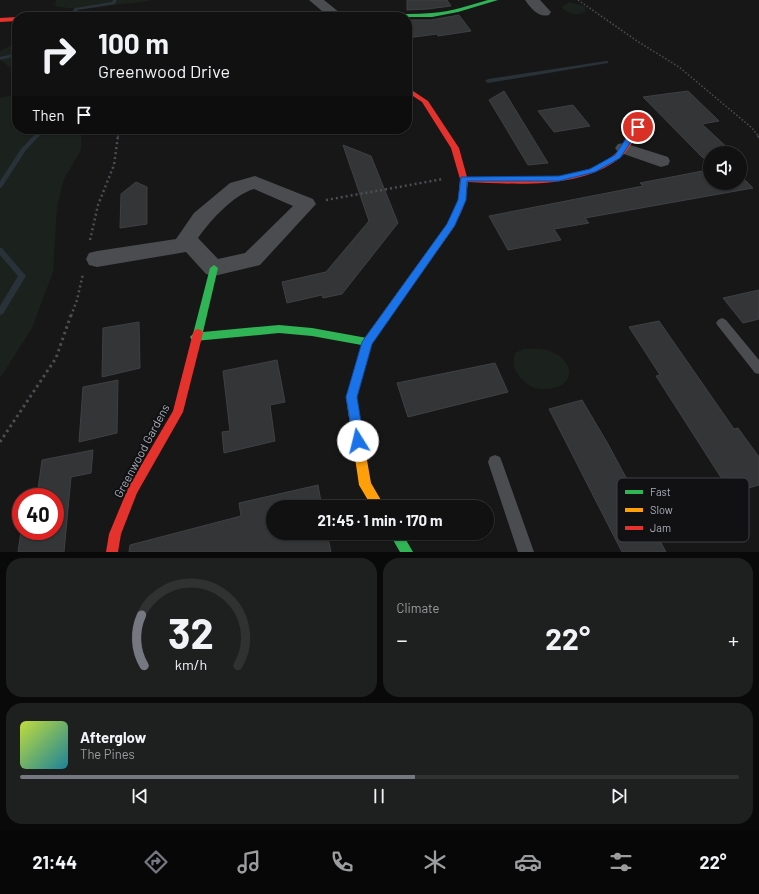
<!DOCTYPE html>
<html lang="en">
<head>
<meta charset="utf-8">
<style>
  :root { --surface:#111; --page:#1e1f1f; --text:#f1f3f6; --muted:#9c9d9f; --line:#303131; --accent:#757880 }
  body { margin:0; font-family:Barlow,sans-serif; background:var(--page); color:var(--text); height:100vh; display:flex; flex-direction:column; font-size:15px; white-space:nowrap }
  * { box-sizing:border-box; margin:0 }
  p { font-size:13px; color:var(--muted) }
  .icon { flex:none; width:22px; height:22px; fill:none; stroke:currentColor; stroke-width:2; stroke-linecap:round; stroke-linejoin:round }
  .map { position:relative; height:552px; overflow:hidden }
  .side { display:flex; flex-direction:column; gap:6px; padding:6px; background:#090909; flex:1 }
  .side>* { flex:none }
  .guide { position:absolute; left:12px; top:12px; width:400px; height:122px; border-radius:16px; box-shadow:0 1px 3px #0004,0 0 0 1px var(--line); background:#111; color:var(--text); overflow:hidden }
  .buttons { position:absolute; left:703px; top:146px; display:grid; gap:8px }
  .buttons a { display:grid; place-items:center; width:44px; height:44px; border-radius:50%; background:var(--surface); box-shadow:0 1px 3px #0004,0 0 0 1px var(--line); font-size:20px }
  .speed { position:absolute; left:12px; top:488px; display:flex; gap:8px; font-size:20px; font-weight:700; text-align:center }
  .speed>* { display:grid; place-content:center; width:52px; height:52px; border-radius:50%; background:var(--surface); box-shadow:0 1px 3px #0004,0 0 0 1px var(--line); line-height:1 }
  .speed .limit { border:6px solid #d22; background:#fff; color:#111 }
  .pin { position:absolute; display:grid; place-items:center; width:34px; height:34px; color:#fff; margin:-17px; border:2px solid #fff; border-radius:50%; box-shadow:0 1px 4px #0007 }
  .me { position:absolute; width:44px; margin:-22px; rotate:351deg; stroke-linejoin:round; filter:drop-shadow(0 0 3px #0008) }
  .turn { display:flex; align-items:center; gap:14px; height:84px; padding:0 20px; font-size:18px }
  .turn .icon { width:52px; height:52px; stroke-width:2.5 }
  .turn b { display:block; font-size:28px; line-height:34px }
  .then { display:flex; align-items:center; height:38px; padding:0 20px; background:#0003; gap:8px; font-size:15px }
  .big { font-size:30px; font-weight:700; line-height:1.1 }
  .side .widget { flex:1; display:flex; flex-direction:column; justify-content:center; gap:6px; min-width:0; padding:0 14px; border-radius:16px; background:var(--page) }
  .side .dial { align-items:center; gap:0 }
  .dial svg { height:104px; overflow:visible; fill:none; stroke:var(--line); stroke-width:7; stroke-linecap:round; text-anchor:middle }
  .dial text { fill:var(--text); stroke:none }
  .song { display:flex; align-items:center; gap:12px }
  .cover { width:48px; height:48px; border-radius:6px; background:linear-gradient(135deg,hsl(70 70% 55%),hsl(190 70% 35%)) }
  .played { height:4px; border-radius:2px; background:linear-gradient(90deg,var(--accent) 55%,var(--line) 55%) }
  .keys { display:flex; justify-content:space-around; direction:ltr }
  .heat { display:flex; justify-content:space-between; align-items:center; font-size:22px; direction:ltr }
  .side .tiles { flex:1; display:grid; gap:6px; grid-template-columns:1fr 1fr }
  .widget:last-child { grid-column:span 2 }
  .trip { position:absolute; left:266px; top:500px; width:228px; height:40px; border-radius:20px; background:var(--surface); box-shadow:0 1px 3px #0004,0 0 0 1px var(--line); font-weight:700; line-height:40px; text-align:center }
  .menu { display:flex; height:64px; justify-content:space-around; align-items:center; background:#070707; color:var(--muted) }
  .menu .icon { width:28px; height:28px }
  .menu .on { color:var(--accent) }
  .menu b { font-size:18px; color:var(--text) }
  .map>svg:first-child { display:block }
</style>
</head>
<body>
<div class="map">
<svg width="759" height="552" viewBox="0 0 759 552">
  <rect width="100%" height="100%" fill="#171717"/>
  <path fill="#1b211c" d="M 56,0 L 152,0 C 141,3 131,3 121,4 C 99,8 77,11 55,6 Z
    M 569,2 L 585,6 L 586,11 C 579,17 569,14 563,9 L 562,7 Z
    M 17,42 L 17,74 L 0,59 L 0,51 Z
    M 17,94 L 17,129 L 81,129 L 81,150 L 64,179 L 57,207 L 53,272 L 32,328 L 0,378 L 0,98 Z
    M 523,349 C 531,349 542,348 550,351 C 576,360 577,389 544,389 C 536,389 529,387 523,380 C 514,372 512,364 515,353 Z"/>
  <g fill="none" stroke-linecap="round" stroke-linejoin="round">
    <path fill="#2a3239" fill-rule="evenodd" d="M 113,0 L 117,0 L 115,4 L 78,10 L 72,17 L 67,17 L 75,8 L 112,2 Z
      M 17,53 L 17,56 L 0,60 L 0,57 Z
      M 606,61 L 608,61 L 608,63 L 488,83 L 485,81 L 488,79 Z
      M 40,129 L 46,129 L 26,150 L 2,187 L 0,188 L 0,181 L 21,149 Z
      M 0,248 L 2,248 L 26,276 L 3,314 L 0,315 L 0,306 L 18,276 L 0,255 Z"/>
  </g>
  <path fill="#343537" stroke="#3f4043" d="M 407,0 L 447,0 L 451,6 L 428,9 L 407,10 Z
    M 459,15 L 471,31 L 438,36 L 437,34 L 407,38 L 407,20 L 431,20 Z
    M 504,91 L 548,163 L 528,165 L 489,100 Z
    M 688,91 L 719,121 L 702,124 L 732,152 L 710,153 L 710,156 L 703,158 L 643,97 Z
    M 573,105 L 590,126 L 554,132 L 538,111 Z
    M 343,145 L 371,156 L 398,223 L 342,294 L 323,298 L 322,295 L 287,303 L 282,282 L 326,272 L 369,221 Z
    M 710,164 L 710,183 L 740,183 L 740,175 L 753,188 L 585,218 L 589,223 L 554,229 L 561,240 L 508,250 L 489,216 L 643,186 L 640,183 L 708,170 L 703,165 Z
    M 136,182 L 147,187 L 147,224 L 120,228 L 121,194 Z
    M 759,290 L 759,319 L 743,323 L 723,298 Z
    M 659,321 L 734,429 L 738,428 L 759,457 L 759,485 L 731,493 L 656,376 L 660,375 L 629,327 Z
    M 139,322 L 140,368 L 102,377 L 103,328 Z
    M 277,360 L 285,402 L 270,405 L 275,441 L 224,453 L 222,432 L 230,431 L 223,371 Z
    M 495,363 L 508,392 L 408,417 L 397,383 Z
    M 118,380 L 117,433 L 79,442 L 83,387 Z
    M 582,400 L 608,444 L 666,552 L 622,552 L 549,409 Z
    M 93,450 L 91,473 L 71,477 L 64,552 L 18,552 L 21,531 L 55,531 L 55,497 L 37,497 L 42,460 Z
    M 318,485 L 322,507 L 273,507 L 273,533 L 327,533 L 331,552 L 129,552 L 130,545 L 241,516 L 239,503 Z"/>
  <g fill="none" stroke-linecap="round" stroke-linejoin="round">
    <path stroke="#4d4e52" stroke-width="1.5" stroke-dasharray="1.5 2" stroke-linecap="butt" d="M 578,0 L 637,41 L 679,67 L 752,128 L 759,137
      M 118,137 L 119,129"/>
    <path stroke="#4d4e52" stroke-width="2.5" stroke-dasharray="2 3" stroke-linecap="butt" d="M 758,136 L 759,137
      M 326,200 L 443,179
      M 90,240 L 98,205 L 114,165 L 118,136
      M 71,316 L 77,300 L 83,274"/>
    <path stroke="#4d4e52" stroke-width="3" stroke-dasharray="2.5 3.5" stroke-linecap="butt" d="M 0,442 L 56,358 L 71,315"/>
    <path fill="#4b4c50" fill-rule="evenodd" d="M 722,318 L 726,320 L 759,360 L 759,374 L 755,373 L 718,326 L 716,323 L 718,320 Z
      M 495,455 L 500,457 L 502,462 L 534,552 L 518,552 L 488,462 L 490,457 Z"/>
    <path fill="#4b4c50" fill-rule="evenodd" d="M 309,0 L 324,0 L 345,17 L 329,17 Z
      M 525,0 L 540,0 L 551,12 L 549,15 C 538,18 531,8 525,0 Z
      M 624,143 L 668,157 L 670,161 L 668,165 L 661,167 L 618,152 L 615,148 L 618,144 Z
      M 255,176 L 313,199 L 316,204 L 260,265 L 214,276 L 206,274 L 186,252 L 97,267 L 89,265 L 86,259 L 89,253 L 97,251 L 176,239 L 194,213 L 230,183 ZM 254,189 L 293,206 L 245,253 L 218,259 L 198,238 C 210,221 233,195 254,189 Z"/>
    <path fill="#30b455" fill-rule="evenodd" d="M 488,0 L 498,0 L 458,12 L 432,17 L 334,17 L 337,15 C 369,11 400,16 432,13 C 451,12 470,5 488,0 Z
      M 214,265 L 218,268 L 203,332 L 279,325 L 312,328 L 367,338 L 370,339 L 372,342 L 370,345 L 367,346 L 312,336 L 279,333 L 195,341 L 192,340 L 190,337 L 193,334 L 210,268 Z
      M 389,533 L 402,533 L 413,552 L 400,552 Z"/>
    <path fill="#ff9f0a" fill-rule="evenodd" d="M 454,215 L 458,218 L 454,227 L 372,343 L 356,397 L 371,483 L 385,507 L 372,507 L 359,485 L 346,397 L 364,339 L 447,224 L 451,216 Z"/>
    <path fill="#e5322d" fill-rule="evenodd" d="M 17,17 L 17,21 L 0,22 L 0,18 Z
      M 407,87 L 428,101 L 459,148 L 467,177 C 513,179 579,186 616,153 C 625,146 629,135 635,125 L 641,125 L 642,127 C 635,137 630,149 621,157 C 581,190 516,184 468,182 C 467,191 464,217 454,221 L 450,218 L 458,200 L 460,179 L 451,148 L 422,102 L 407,92 Z
      M 198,329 L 201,330 L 203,333 L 183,412 L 137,493 L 121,534 L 118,552 L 106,552 L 109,534 L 129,486 L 173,411 L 193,333 L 195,330 Z"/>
  </g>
  <path fill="#1a73e8" stroke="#114b97" d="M 635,125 L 640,125 L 641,127 L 620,158 L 595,172 L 559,181 L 467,181 L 466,200 L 455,225 L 372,344 L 357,397 L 364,441 L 362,445 L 358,446 L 354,445 L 346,397 L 362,342 L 447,224 L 458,200 L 461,177 L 559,176 L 590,169 L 615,155 Z"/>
  <g text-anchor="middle" stroke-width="4" stroke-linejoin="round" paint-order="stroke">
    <g font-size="12" fill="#a8adb8" stroke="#111113">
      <text transform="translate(142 451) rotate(-62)" y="4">Greenwood Gardens</text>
    </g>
  </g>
  <rect x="617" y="478" width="132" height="64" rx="6" fill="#111113" stroke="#3e4045" stroke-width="1"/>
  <rect x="625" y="490" width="18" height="4" fill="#30b455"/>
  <rect x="625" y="508" width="18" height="4" fill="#ff9f0a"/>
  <rect x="625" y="526" width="18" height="4" fill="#e5322d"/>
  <g font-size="11" fill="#a8adb8">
    <text x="650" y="496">Fast</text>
    <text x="650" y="514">Slow</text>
    <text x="650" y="532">Jam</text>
  </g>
</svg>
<div class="buttons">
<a><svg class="icon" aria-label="sound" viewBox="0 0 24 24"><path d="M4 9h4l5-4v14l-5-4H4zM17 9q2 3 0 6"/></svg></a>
</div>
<div class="speed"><div class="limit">40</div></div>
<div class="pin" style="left:638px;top:127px;background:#d93025"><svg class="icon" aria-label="arrive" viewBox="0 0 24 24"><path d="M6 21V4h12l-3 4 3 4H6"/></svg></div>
<svg class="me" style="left:358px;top:441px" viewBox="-20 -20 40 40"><circle r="19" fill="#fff"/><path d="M0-13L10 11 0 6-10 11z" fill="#1a73e8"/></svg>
<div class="trip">21:45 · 1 min · 170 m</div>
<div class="guide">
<div class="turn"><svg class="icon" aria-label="right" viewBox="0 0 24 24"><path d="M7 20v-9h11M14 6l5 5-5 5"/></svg><div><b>100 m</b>Greenwood Drive</div></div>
<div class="then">Then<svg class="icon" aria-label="arrive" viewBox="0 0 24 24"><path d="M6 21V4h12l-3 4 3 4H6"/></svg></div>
</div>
</div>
<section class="side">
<div class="tiles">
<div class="widget dial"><svg viewBox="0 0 100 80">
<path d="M14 69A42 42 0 1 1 86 69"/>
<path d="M14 69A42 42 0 0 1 12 30" stroke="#757880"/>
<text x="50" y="56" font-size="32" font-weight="700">32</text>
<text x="50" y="72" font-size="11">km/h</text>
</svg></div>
<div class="widget"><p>Climate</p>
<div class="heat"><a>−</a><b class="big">22°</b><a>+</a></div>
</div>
<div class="widget">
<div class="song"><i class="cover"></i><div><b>Afterglow</b><p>The Pines</p></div></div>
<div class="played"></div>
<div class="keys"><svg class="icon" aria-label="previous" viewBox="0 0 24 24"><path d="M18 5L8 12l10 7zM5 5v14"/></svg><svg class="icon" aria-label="pause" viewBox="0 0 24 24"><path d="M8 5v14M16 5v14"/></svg><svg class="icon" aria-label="next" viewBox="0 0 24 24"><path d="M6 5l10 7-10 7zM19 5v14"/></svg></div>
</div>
</div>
</section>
<nav class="menu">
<b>21:44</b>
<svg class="icon on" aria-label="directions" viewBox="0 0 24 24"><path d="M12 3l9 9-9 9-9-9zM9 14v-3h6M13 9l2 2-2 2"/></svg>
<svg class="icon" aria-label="music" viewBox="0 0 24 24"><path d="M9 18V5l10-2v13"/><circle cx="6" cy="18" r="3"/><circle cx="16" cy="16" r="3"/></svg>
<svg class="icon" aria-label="phone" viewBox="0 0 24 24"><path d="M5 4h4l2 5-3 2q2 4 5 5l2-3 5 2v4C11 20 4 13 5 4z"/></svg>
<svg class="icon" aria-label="climate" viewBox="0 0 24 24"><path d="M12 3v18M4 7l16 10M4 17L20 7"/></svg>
<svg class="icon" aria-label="car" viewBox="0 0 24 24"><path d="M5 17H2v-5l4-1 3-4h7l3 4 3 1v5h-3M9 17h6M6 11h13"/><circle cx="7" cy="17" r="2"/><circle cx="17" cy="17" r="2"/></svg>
<svg class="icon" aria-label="filters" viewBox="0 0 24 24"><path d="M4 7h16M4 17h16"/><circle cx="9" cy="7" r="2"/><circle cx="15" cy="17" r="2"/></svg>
<b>22°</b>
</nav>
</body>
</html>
